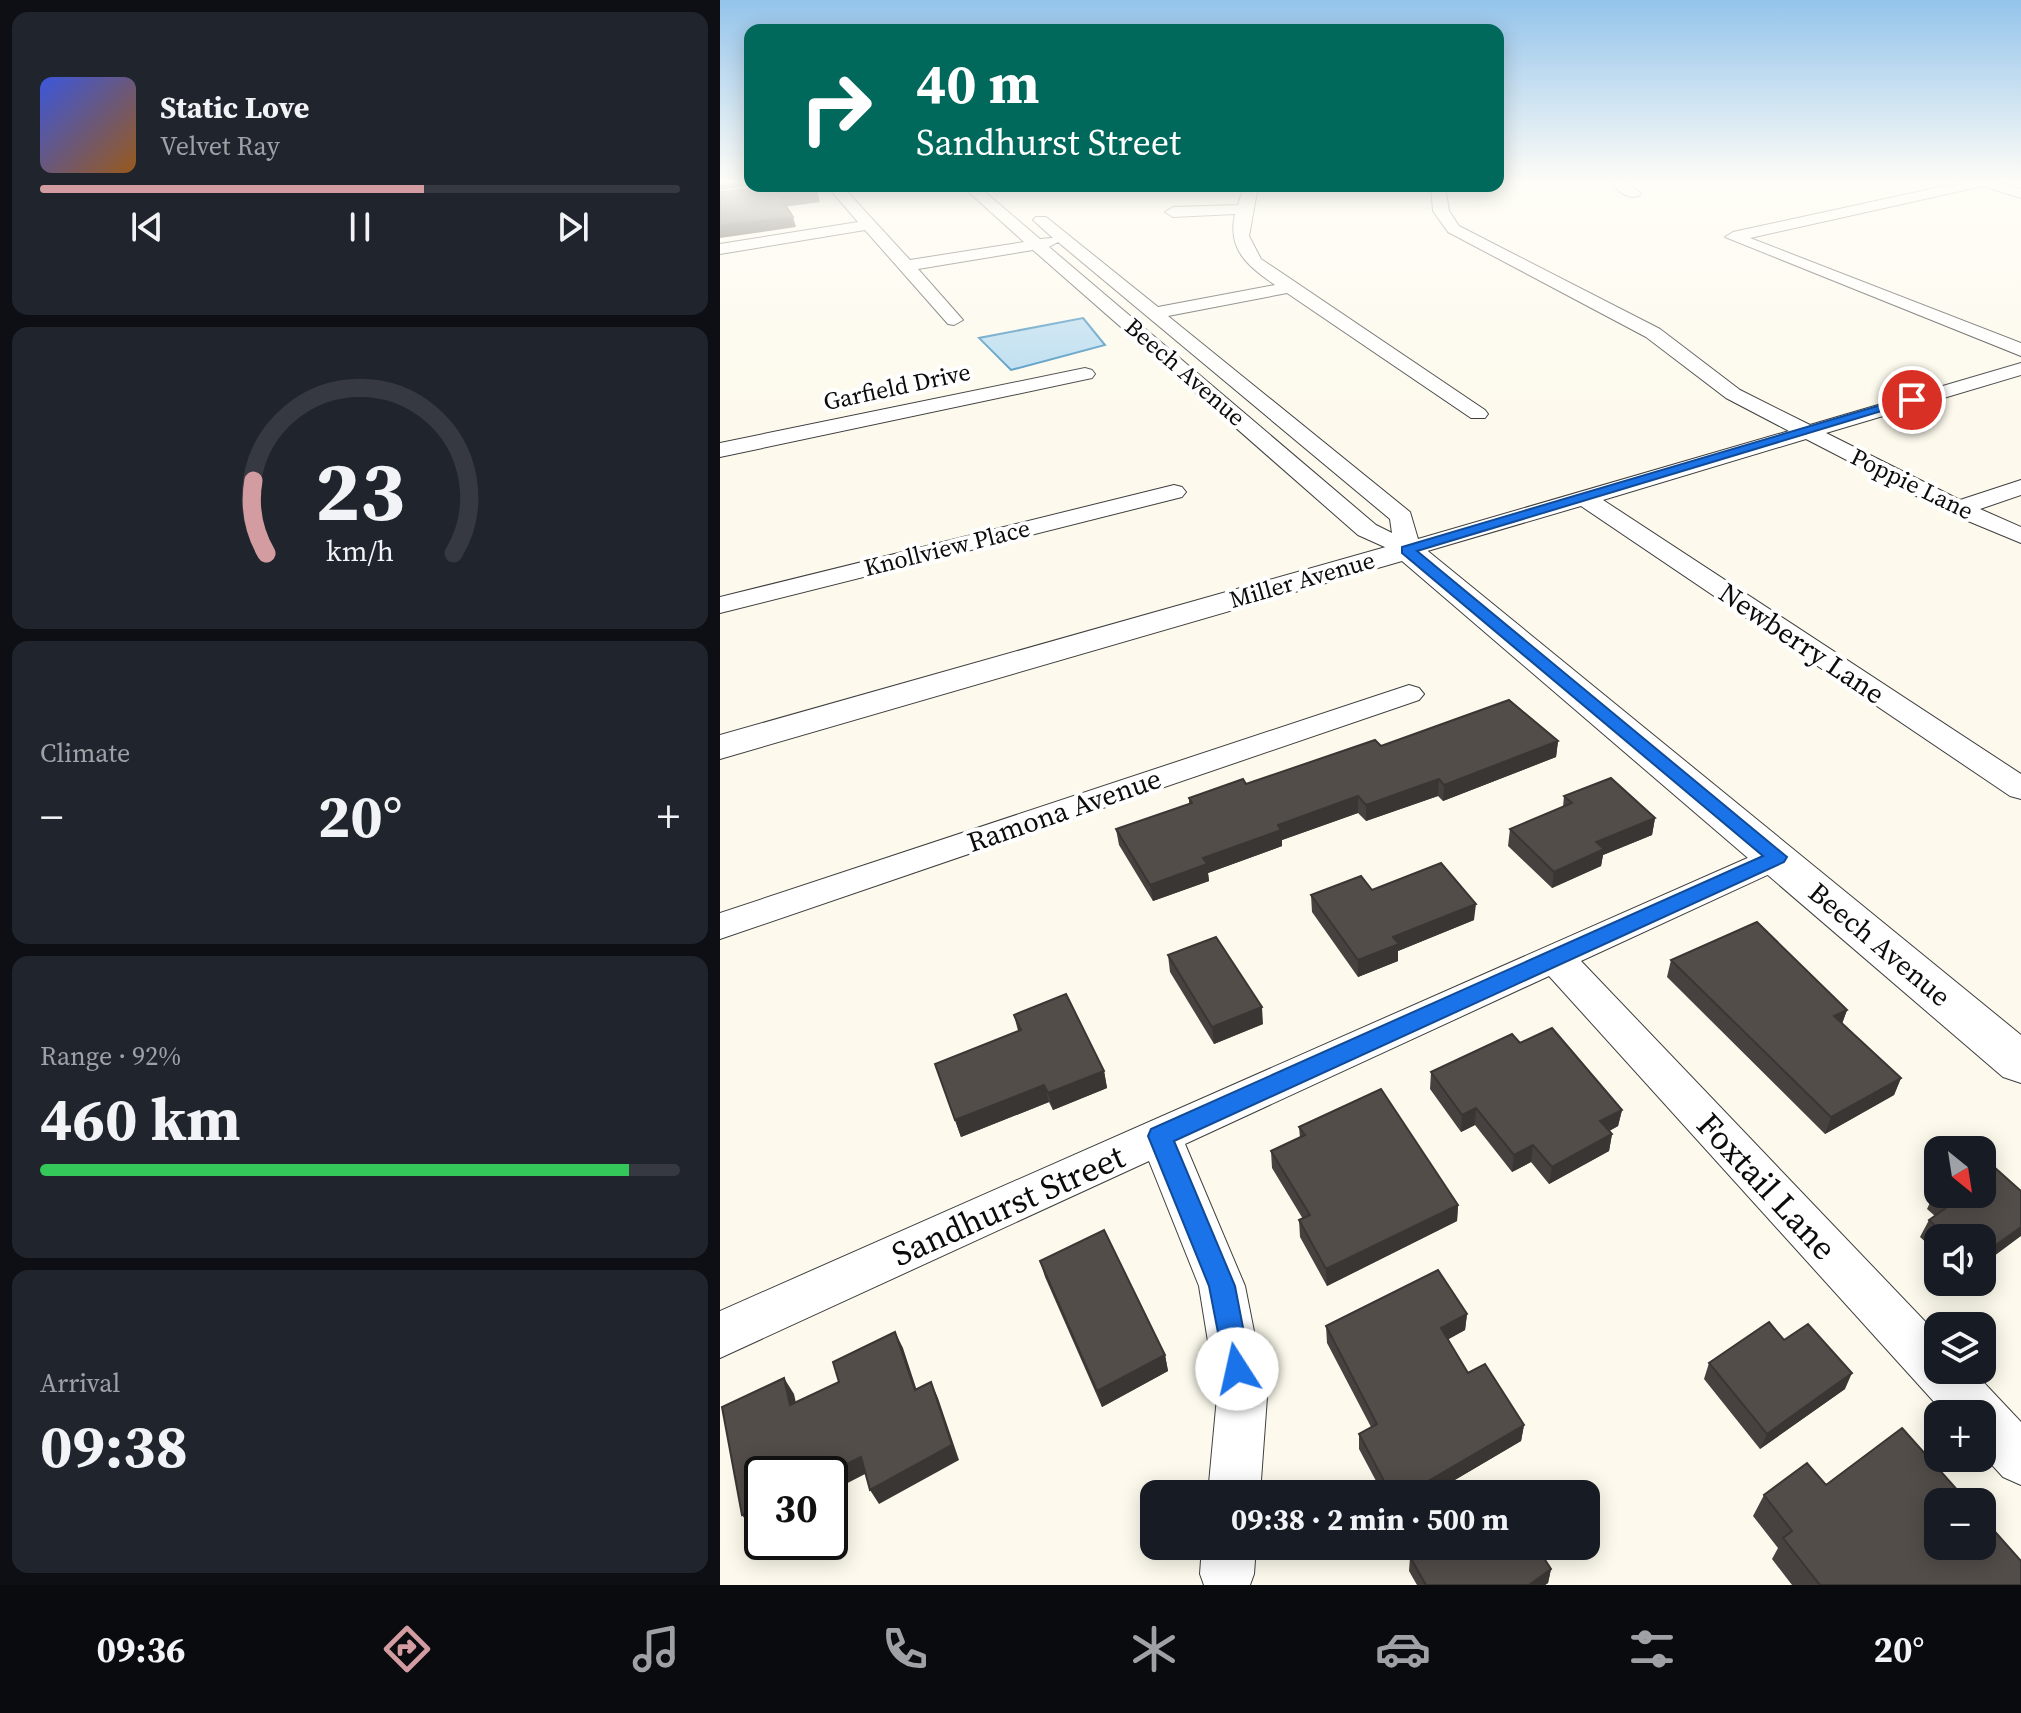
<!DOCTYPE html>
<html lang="en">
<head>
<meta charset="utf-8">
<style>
  :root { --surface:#171b24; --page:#20242c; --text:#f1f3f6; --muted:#9ea1a6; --line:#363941; --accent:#d39ca1 }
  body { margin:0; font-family:"Source Serif 4",serif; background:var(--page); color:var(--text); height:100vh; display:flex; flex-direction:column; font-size:30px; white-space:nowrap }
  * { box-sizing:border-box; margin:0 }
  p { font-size:26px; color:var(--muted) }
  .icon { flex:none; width:44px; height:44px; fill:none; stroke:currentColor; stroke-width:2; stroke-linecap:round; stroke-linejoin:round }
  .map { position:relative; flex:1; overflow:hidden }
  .drawer { display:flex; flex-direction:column; gap:12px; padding:12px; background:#0d0f14; width:720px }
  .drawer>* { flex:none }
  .hud { position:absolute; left:24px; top:24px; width:760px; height:168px; border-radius:16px; box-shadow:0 4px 20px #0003; background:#00695c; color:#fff; overflow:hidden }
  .needle { width:52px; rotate:150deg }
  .fabs { position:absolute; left:1204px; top:1136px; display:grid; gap:16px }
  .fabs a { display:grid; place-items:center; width:72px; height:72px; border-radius:16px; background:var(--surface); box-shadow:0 4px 20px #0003; font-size:40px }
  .speed { position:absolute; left:24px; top:1456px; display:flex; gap:16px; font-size:40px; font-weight:700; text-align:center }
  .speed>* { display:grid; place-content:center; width:104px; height:104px; border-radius:50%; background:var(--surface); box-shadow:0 4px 20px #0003; line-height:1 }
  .speed .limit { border:4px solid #111; border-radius:12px; background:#fff; color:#111 }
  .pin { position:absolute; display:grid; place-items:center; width:68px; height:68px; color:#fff; margin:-34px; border:4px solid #fff; border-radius:50%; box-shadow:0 2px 8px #0007 }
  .me { position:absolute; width:88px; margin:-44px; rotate:350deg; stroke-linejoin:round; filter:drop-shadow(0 0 6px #0008) }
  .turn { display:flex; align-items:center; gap:28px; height:168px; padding:0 40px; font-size:36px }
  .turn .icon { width:104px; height:104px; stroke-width:2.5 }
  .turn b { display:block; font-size:56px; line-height:68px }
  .big { font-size:60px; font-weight:700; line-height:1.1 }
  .drawer .tile { flex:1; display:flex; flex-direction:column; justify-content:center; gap:12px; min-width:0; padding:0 28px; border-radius:16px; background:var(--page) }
  .drawer .dial { align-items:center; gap:0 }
  .dial svg { height:208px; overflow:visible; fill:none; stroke:var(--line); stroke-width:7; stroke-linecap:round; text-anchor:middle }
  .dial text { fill:var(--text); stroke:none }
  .song { display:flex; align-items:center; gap:24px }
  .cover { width:96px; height:96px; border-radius:12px; background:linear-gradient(135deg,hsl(230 70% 55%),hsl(30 70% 35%)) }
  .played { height:8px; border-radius:4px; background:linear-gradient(90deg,var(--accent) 60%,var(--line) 60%) }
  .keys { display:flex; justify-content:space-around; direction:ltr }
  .heat { display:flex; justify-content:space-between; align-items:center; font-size:44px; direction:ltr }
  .charge { height:12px; border-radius:6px; background:linear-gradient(90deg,#34c759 92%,var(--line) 0) }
  .trip { position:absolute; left:420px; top:1480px; width:460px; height:80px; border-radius:16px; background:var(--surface); box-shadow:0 4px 20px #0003; font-weight:700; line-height:80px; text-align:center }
  .menu { display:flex; height:128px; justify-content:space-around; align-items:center; background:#090b0e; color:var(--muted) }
  .menu .icon { width:56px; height:56px }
  .menu .selected { color:var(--accent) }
  .menu b { font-size:36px; color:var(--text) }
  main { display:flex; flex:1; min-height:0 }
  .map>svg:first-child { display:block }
</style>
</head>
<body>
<main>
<section class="drawer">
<div class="tile">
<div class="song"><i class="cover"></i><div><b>Static Love</b><p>Velvet Ray</p></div></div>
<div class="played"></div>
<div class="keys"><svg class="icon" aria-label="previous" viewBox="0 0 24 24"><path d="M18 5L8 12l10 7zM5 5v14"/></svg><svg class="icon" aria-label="pause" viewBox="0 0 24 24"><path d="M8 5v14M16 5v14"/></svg><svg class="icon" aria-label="next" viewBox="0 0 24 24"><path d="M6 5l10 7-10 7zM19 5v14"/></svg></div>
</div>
<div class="tile dial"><svg viewBox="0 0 100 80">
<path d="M14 69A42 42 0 1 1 86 69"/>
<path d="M14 69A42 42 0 0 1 9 41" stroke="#d39ca1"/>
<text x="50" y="56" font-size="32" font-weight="700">23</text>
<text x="50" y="72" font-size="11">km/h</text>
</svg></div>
<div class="tile"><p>Climate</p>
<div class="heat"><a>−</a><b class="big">20°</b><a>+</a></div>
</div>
<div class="tile"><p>Range · 92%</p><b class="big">460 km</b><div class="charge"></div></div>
<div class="tile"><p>Arrival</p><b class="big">09:38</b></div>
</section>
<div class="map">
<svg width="1301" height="1585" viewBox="0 0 1301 1585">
  <rect width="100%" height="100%" fill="#fdfaed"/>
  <path fill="#b6dbf0" stroke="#4591bf" stroke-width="2" d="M 363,318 L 385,345 L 291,370 L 259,338 Z"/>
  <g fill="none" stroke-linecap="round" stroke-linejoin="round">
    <defs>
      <path id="minor" d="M 892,182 L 906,182 L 921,193 L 919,196 C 907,199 898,192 892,182 Z
        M 1243,182 L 1279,182 L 1301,189 L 1301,198 L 1263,186 L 1030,238 L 1301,343 L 1301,356 L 1005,237 L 1013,232 Z
        M 107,186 L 122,186 L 190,260 L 304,242 L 242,186 L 258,186 L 320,239 L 333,238 L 313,220 L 316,217 L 326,217 L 438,307 L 555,285 C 528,266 507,250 515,214 L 453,217 L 445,212 L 453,207 L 518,205 L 524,186 L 538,186 L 529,236 L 541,259 L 765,410 L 768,414 L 765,418 L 751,418 L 567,293 L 448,316 L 690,512 L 698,539 L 1069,431 L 1006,398 L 926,337 L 728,232 L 713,211 L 711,186 L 725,186 L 729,211 L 739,226 L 940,329 L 1020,390 L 1090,425 L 1301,363 L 1301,375 L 1106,433 L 1240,500 L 1301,480 L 1301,495 L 1260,509 L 1301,527 L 1301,543 L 1231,514 L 1086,439 L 883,500 L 1301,774 L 1301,799 L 1290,796 L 861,506 L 687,557 L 638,535 L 313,250 L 198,269 L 243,320 L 234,325 L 228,324 L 145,230 L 0,254 L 0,244 L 138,222 ZM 338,242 L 670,519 L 672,533 L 656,525 L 329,247 Z
        M 365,368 L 372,370 L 375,374 L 372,378 L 0,457 L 0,443 Z
        M 454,485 L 462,487 L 466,492 L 462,497 L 0,613 L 0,597 Z
        M 689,685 L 699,688 L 704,694 L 699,700 L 0,939 L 0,913 Z
        M 1057,845 L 1069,849 L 1074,857 L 1069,865 L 861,961 L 1218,1335 L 1218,1370 L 1252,1370 L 1301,1422 L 1301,1485 L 1283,1477 L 1262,1454 L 1262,1414 L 1225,1414 L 829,976 L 465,1144 L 525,1286 L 547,1397 L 540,1494 L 488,1494 L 497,1397 L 479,1286 L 429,1161 L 0,1358 L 0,1311 Z
        M 482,1546 L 536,1546 L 534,1574 L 530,1585 L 484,1585 L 480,1574 Z"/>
      <path id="tertiary" d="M 687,541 L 698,543 L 1301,1035 L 1301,1083 L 1283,1077 L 682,561 L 0,759 L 0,735 Z"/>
    </defs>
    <use href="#minor" stroke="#3f3f3f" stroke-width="2"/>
    <use href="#tertiary" stroke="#3f3f3f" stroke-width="2"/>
    <use href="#minor" fill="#fff" fill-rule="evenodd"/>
    <use href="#tertiary" fill="#fff" fill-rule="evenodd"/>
  </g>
  <path fill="#474240" d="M 838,741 L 836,757 L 723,801 L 718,796 L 646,821 L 638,813 L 562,840 L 562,846 L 488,873 L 489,881 L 433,901 L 399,845 L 396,829 L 469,804 L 469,798 L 526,784 L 661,746 Z
    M 844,796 L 935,818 L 932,835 L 883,855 L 881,866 L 832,888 L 788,846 L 790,829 L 843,807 Z
    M 652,890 L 754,920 L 678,951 L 678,961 L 638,977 L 592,912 L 591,895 Z
    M 448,955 L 543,1024 L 494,1044 L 450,972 Z
    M 951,960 L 1127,1010 L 1122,1023 L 1181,1078 L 1174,1095 L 1105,1134 L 947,977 Z
    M 294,1015 L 384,1071 L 387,1088 L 333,1110 L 329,1102 L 241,1137 L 215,1064 L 298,1031 Z
    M 800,1043 L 902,1110 L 898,1126 L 889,1131 L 892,1134 L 889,1151 L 829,1184 L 811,1162 L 792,1172 L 755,1125 L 741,1132 L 710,1089 L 711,1072 Z
    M 579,1127 L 738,1205 L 737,1221 L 607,1286 L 580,1237 L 579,1220 L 583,1219 L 552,1168 L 551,1151 L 580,1138 Z
    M 1218,1190 L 1262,1238 L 1218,1238 L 1218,1253 L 1200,1237 L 1209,1220 L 1215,1216 L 1207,1209 L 1215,1192 Z
    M 320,1261 L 445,1355 L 448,1371 L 382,1407 L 325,1277 Z
    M 747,1314 L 745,1330 L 728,1339 L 748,1373 L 804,1425 L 801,1441 L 711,1494 L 663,1494 L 639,1449 L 639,1434 L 651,1427 L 607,1343 L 606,1326 Z
    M 1064,1340 L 1125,1389 L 1040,1449 L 984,1379 L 989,1363 Z
    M 1106,1485 L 1301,1585 L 1072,1585 L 1052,1559 L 1058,1548 L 1033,1516 L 1044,1495 Z
    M 690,1557 L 831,1569 L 828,1583 L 825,1585 L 697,1585 L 689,1571 Z"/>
  <path fill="#3a3634" d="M 0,182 L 30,182 L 30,186 L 0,190 Z
    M 97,192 L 100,202 L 63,207 L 60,197 Z
    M 73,217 L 76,227 L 0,238 L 0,226 Z
    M 838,741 L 836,757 L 723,801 L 724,785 Z
    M 719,779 L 718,796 L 646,821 L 646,805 Z
    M 638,796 L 638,813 L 562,840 L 562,846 L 488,873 L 489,881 L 433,901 L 430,885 L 483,858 L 558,825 Z
    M 935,818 L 932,835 L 883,855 L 881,866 L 832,888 L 834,872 L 876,842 Z
    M 756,904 L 754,920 L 678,951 L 678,961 L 638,977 L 638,960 L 673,937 Z
    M 542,1007 L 543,1024 L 494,1044 L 492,1027 Z
    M 1127,1010 L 1121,1027 L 1114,1016 Z
    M 384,1071 L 387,1088 L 333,1110 L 328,1093 Z
    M 1181,1078 L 1174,1095 L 1105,1134 L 1111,1117 Z
    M 324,1085 L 329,1102 L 241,1137 L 235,1120 Z
    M 756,1108 L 755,1125 L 741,1132 L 742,1115 Z
    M 902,1110 L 898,1126 L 877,1138 L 880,1121 Z
    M 892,1134 L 889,1151 L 829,1184 L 832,1167 Z
    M 813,1145 L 811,1162 L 792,1172 L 794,1155 Z
    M 738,1205 L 737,1221 L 607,1286 L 606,1269 Z
    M 1301,1227 L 1301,1236 L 1262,1265 L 1262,1255 Z
    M 747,1314 L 745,1330 L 720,1344 L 721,1328 Z
    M 175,1332 L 183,1348 L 202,1406 L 195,1390 Z
    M 445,1355 L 448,1371 L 382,1407 L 377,1391 Z
    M 1132,1373 L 1125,1389 L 1040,1449 L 1047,1434 Z
    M 64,1378 L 74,1394 L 80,1421 L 70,1405 Z
    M 211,1382 L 218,1398 L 239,1460 L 159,1504 L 150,1490 Z
    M 804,1425 L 801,1441 L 711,1494 L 686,1494 Z
    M 141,1457 L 149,1472 L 110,1492 L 110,1474 L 106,1474 Z
    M 42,1505 L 42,1525 L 33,1530 L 22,1515 Z
    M 831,1569 L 828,1583 L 825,1585 L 809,1585 Z"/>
  <path fill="#534d4a" stroke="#3a3634" stroke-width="2" d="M 51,186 L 92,186 L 97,192 L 60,197 L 73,217 L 0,226 L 0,192 Z
    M 789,700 L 838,741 L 724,785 L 719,779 L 646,805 L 638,796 L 558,825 L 561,830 L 483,858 L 487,864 L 430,885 L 396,829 L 472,803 L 469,798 L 523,779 L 526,784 L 655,740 L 661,746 Z
    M 891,778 L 935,818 L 876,842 L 884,849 L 834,872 L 790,829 L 852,803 L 844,796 Z
    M 721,863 L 756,904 L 673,937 L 679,944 L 638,960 L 591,895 L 641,876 L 652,890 Z
    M 1037,922 L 1127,1010 L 1114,1016 L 1181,1078 L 1111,1117 L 951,960 Z
    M 496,937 L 542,1007 L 492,1027 L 448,955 Z
    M 346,994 L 384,1071 L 328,1093 L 324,1085 L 235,1120 L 215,1064 L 301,1030 L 294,1015 Z
    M 832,1028 L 902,1110 L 880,1121 L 892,1134 L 832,1167 L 813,1145 L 794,1155 L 756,1108 L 742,1115 L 711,1072 L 792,1034 L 800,1043 Z
    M 661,1089 L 738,1205 L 606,1269 L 579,1220 L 590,1215 L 551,1151 L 585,1135 L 579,1127 Z
    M 1264,1158 L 1301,1191 L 1301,1227 L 1262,1255 L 1262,1238 L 1228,1238 L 1209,1220 L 1230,1205 L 1215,1192 L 1218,1190 L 1218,1194 L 1262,1194 L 1262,1160 Z
    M 384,1230 L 445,1355 L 377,1391 L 320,1261 Z
    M 718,1270 L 747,1314 L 721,1328 L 748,1373 L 765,1364 L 804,1425 L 686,1494 L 671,1494 L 639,1434 L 657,1424 L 606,1326 Z
    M 1049,1322 L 1064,1340 L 1088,1324 L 1132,1373 L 1047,1434 L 989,1363 Z
    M 175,1332 L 195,1390 L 211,1382 L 232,1445 L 150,1490 L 141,1457 L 106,1474 L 42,1474 L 42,1505 L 22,1515 L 2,1407 L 64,1378 L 70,1405 L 119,1382 L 113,1362 Z
    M 1182,1428 L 1248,1502 L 1218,1502 L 1218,1546 L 1262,1546 L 1262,1517 L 1301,1561 L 1301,1585 L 1100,1585 L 1063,1538 L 1072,1531 L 1044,1495 L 1087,1463 L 1106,1485 Z
    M 707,1546 L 816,1546 L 831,1569 L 809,1585 L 706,1585 L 690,1557 Z"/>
  <linearGradient id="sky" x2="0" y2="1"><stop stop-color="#94c4eb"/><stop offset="0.45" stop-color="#fefdf7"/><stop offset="1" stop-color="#fefdf7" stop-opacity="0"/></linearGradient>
  <rect width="1301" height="404" fill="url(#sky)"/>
  <path fill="#1a73e8" stroke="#114b97" stroke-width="2" d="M 1188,397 L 1198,400 L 697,551 L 1067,857 L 1064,862 L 454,1141 L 515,1286 L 531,1369 L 527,1379 L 517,1383 L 507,1379 L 489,1286 L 428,1136 L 431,1129 L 1043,856 L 682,553 L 682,547 Z"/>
  <g text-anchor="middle" stroke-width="8" stroke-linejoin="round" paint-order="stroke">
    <g font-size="24" fill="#0c0c0c" stroke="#fff">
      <text transform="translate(465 372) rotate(41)" y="8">Beech Avenue</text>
      <text transform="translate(177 387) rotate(-12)" y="8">Garfield Drive</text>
      <text transform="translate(1192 484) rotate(26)" y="8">Poppie Lane</text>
      <text transform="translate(227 548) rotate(-14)" y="8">Knollview Place</text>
      <text transform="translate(582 580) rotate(-16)" y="8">Miller Avenue</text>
    </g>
    <g font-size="28" fill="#0c0c0c" stroke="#fff">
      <text transform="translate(1082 643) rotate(34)" y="10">Newberry Lane</text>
      <text transform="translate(344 810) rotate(-19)" y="10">Ramona Avenue</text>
      <text transform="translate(1160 944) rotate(40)" y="10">Beech Avenue</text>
    </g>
    <g font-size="34" fill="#0c0c0c" stroke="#fff">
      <text transform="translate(1047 1186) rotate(47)" y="12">Foxtail Lane</text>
      <text transform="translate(288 1205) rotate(-24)" y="12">Sandhurst Street</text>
    </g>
  </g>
</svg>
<div class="fabs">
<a><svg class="needle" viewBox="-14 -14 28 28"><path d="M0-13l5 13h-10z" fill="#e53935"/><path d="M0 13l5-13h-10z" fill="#9ea1a6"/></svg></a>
<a><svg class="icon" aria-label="sound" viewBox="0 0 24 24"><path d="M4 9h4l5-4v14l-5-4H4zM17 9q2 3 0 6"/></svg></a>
<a><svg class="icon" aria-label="layers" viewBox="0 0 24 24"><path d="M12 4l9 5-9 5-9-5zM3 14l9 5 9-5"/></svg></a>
<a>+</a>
<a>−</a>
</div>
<div class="speed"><div class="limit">30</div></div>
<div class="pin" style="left:1192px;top:400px;background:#d93025"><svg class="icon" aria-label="arrive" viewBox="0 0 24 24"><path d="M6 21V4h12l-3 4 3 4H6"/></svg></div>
<svg class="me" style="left:517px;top:1369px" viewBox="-20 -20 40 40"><circle r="19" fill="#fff"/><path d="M0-13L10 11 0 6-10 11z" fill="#1a73e8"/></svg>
<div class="trip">09:38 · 2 min · 500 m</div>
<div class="hud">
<div class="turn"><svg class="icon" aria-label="right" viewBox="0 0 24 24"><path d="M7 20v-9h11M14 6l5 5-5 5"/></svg><div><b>40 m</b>Sandhurst Street</div></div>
</div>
</div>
</main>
<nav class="menu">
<b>09:36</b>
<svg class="icon selected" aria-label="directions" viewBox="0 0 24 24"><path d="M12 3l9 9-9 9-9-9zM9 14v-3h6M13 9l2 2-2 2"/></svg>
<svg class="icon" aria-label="music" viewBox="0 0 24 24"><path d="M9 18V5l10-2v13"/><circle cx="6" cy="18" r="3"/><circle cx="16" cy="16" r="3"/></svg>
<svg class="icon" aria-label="phone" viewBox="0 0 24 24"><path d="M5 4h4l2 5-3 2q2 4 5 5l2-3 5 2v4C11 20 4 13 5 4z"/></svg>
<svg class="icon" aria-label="climate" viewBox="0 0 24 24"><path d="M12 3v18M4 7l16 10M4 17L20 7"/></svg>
<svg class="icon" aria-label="car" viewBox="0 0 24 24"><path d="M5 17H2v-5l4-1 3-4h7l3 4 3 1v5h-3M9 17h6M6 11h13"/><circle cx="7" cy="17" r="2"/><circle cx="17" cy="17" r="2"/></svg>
<svg class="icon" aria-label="filters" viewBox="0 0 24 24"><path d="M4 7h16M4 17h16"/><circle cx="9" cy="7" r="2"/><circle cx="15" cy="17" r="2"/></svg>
<b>20°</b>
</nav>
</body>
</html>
